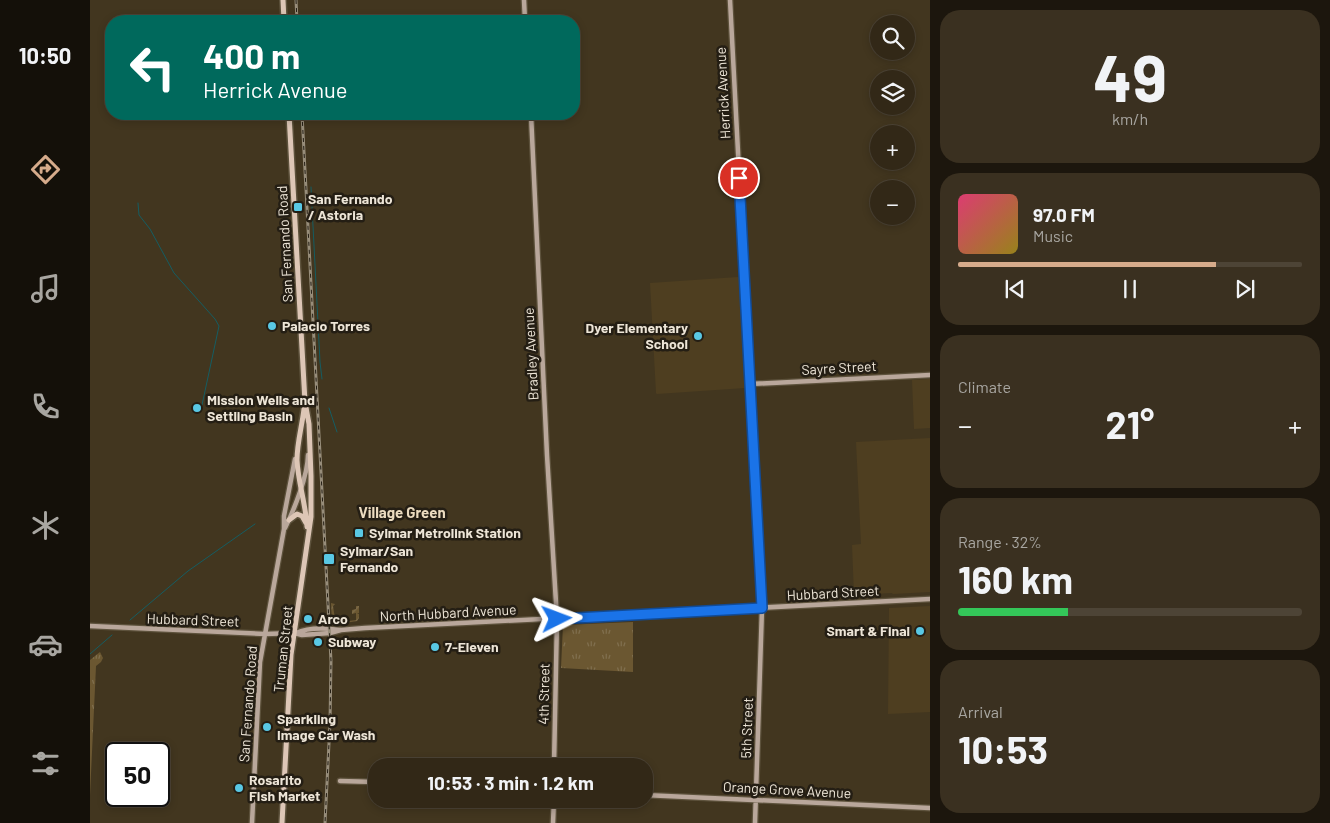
<!DOCTYPE html>
<html lang="en">
<head>
<meta charset="utf-8">
<style>
  :root { --surface:#322817; --page:#3a3020; --text:#f1f3f6; --muted:#a8a6a1; --line:#4d4436; --accent:#d6ab8b }
  body { margin:0; font-family:Barlow,sans-serif; background:var(--page); color:var(--text); height:100vh; display:flex; flex-direction:column; font-size:19px; white-space:nowrap }
  * { box-sizing:border-box; margin:0 }
  p { font-size:16px; color:var(--muted) }
  .icon { flex:none; width:28px; height:28px; fill:none; stroke:currentColor; stroke-width:2; stroke-linecap:round; stroke-linejoin:round }
  .map { position:relative; flex:1; overflow:hidden }
  .drawer { display:flex; flex-direction:column; gap:10px; padding:10px; background:#1c160d; width:400px }
  .drawer>* { flex:none }
  .hud { position:absolute; left:15px; top:15px; width:475px; height:105px; border-radius:20px; box-shadow:0 2px 8px #0003,0 0 0 1px var(--line); background:#00695c; color:#fff; overflow:hidden }
  .controls { position:absolute; left:780px; top:15px; display:grid; gap:10px }
  .controls a { display:grid; place-items:center; width:45px; height:45px; border-radius:50%; background:var(--surface); box-shadow:0 2px 8px #0003,0 0 0 1px var(--line); font-size:25px }
  .speed { position:absolute; left:15px; top:742px; display:flex; gap:10px; font-size:25px; font-weight:700; text-align:center }
  .speed>* { display:grid; place-content:center; width:65px; height:65px; border-radius:50%; background:var(--surface); box-shadow:0 2px 8px #0003,0 0 0 1px var(--line); line-height:1 }
  .speed .limit { border:2px solid #111; border-radius:8px; background:#fff; color:#111 }
  .pin { position:absolute; display:grid; place-items:center; width:42px; height:42px; color:#fff; margin:-21px; border:2px solid #fff; border-radius:50%; box-shadow:0 1px 5px #0007 }
  .me { position:absolute; width:55px; margin:-28px; rotate:87deg; stroke-linejoin:round; filter:drop-shadow(0 0 4px #0008) }
  .turn { display:flex; align-items:center; gap:18px; height:105px; padding:0 15px; font-size:22px }
  .turn .icon { width:65px; height:65px; stroke-width:2.5 }
  .turn b { display:block; font-size:35px; line-height:42px }
  .big { font-size:38px; font-weight:700; line-height:1.1 }
  .drawer .widget { flex:1; display:flex; flex-direction:column; justify-content:center; gap:8px; min-width:0; padding:0 18px; border-radius:20px; background:var(--page) }
  .drawer .dial { align-items:center; gap:0 }
  .dial b { font-size:65px; line-height:1 }
  .song { display:flex; align-items:center; gap:15px }
  .cover { width:60px; height:60px; border-radius:8px; background:linear-gradient(135deg,hsl(340 70% 55%),hsl(50 70% 35%)) }
  .played { height:5px; border-radius:2px; background:linear-gradient(90deg,var(--accent) 75%,var(--line) 75%) }
  .keys { display:flex; justify-content:space-around; direction:ltr }
  .heat { display:flex; justify-content:space-between; align-items:center; font-size:28px; direction:ltr }
  .charge { height:8px; border-radius:4px; background:linear-gradient(90deg,#34c759 32%,var(--line) 0) }
  .trip { position:absolute; left:278px; top:758px; width:285px; height:50px; border-radius:20px; background:var(--surface); box-shadow:0 2px 8px #0003,0 0 0 1px var(--line); font-weight:700; line-height:50px; text-align:center }
  main { display:flex; flex:1; min-height:0 }
  .dock { display:flex; flex-direction:column; width:90px; justify-content:space-around; align-items:center; background:#141009; color:var(--muted) }
  .dock .icon { width:35px; height:35px }
  .dock .current { color:var(--accent) }
  .dock b { font-size:22px; color:var(--text) }
  .map>svg:first-child { display:block }
</style>
</head>
<body>
<main>
<nav class="dock">
<b>10:50</b>
<svg class="icon current" aria-label="directions" viewBox="0 0 24 24"><path d="M12 3l9 9-9 9-9-9zM9 14v-3h6M13 9l2 2-2 2"/></svg>
<svg class="icon" aria-label="music" viewBox="0 0 24 24"><path d="M9 18V5l10-2v13"/><circle cx="6" cy="18" r="3"/><circle cx="16" cy="16" r="3"/></svg>
<svg class="icon" aria-label="phone" viewBox="0 0 24 24"><path d="M5 4h4l2 5-3 2q2 4 5 5l2-3 5 2v4C11 20 4 13 5 4z"/></svg>
<svg class="icon" aria-label="climate" viewBox="0 0 24 24"><path d="M12 3v18M4 7l16 10M4 17L20 7"/></svg>
<svg class="icon" aria-label="car" viewBox="0 0 24 24"><path d="M5 17H2v-5l4-1 3-4h7l3 4 3 1v5h-3M9 17h6M6 11h13"/><circle cx="7" cy="17" r="2"/><circle cx="17" cy="17" r="2"/></svg>
<svg class="icon" aria-label="filters" viewBox="0 0 24 24"><path d="M4 7h16M4 17h16"/><circle cx="9" cy="7" r="2"/><circle cx="15" cy="17" r="2"/></svg>
</nav>
<div class="map">
<svg width="840" height="823" viewBox="0 0 840 823">
  <defs>
    <pattern id="grass-tufts" width="24" height="20" patternUnits="userSpaceOnUse" patternTransform="scale(1.25)"><rect width="24" height="20" fill="#6b5731"/><path d="M3 7l-1-3M5 7V3M7 7l1-3M15 17l-1-3M17 17v-4M19 17l1-3" fill="none" stroke="#806f4e"/></pattern>
    <pattern id="garden-furrows" width="10" height="10" patternUnits="userSpaceOnUse" patternTransform="scale(1.25)"><rect width="10" height="10" fill="#6b5731"/><path d="M-1 1l2-2M0 10L10 0M9 11l2-2" fill="none" stroke="#806f4e"/></pattern>
  </defs>
  <rect width="100%" height="100%" fill="#42361f"/>
  <path fill="#4e3e20" d="M 648,277 L 650,279 L 655,388 L 567,394 L 566,393 L 560,283 Z
    M 840,379 L 840,428 L 824,429 L 822,380 Z
    M 840,438 L 840,592 L 803,594 L 802,593 L 764,595 L 762,545 L 771,544 L 766,442 Z
    M 840,606 L 840,712 L 798,714 L 799,608 Z"/>
  <path fill="url(#grass-tufts)" d="M 543,622 L 543,672 L 471,668 L 473,625 Z
    M 10,652 L 13,658 L 11,662 L 6,666 L 0,795 L 0,660 Z"/>
  <path fill="url(#garden-furrows)" d="M 241,603 L 245,604 L 243,606 L 245,619 L 250,620 L 251,622 L 266,620 L 266,613 L 262,614 L 262,610 L 266,609 L 266,606 L 263,606 L 269,606 L 269,613 L 267,613 L 269,614 L 269,618 L 267,621 L 243,625 L 242,623 Z"/>
  <g fill="none" stroke-linecap="round" stroke-linejoin="round">
    <path stroke="#155d62" stroke-width="1" d="M 221,187 L 230,362 L 232,379
      M 48,203 L 49,215 L 60,229 L 84,273 L 125,319 L 129,326 L 112,405
      M 239,408 L 247,432
      M 40,620 L 98,571 L 165,524
      M 0,654 L 22,635"/>
    <defs>
      <path id="secondary" d="M 434,0 L 435,21
        M 640,0 L 672,608 L 665,823
        M 441,114 L 457,455 L 467,619 L 464,766
        M 660,384 L 840,375
        M 195,528 C 204,510 218,475 218,455
        M 0,626 L 175,634 L 204,633 L 212,635 L 240,633 L 251,630 L 275,628 L 840,599
        M 206,633 C 219,627 236,628 250,630
        M 250,781 L 286,782
        M 554,795 L 840,808
        M 162,823 L 170,662 L 194,529 L 194,516 L 205,459
        M 463,823 L 464,799"/>
      <path id="primary" d="M 193,0 L 194,21
        M 214,409 C 212,426 207,443 207,460 C 208,483 216,504 217,527
        M 199,520 L 207,514 L 212,516 L 216,523
        M 192,823 L 201,655 L 221,517 L 221,476 L 219,424 L 215,402 L 199,114"/>
    </defs>
    <use href="#secondary" stroke="#5d523c" stroke-width="7"/>
    <use href="#primary" stroke="#5d523c" stroke-width="8"/>
    <use href="#secondary" stroke="#b9a79b" stroke-width="4.5"/>
    <use href="#primary" stroke="#ddc6b6" stroke-width="5"/>
    <defs>
      <path id="rail" d="M 206,0 L 207,21
        M 212,114 L 241,661 L 240,723 L 235,823"/>
    </defs>
    <use href="#rail" stroke="#978d7a" stroke-width="3"/>
    <use href="#rail" stroke="#241e14" stroke-width="1" stroke-dasharray="4" stroke-linecap="butt"/>
  </g>
  <g fill="none" stroke-linecap="round" stroke-linejoin="round">
    <defs>
      <path id="route" d="M 467,619 L 672,608 L 649,178"/>
    </defs>
    <use href="#route" stroke="#114b97" stroke-width="12"/>
    <use href="#route" stroke="#1a73e8" stroke-width="9"/>
  </g>
  <g fill="#59c8e4" stroke="#241e14" stroke-width="2">
    <rect x="203" y="202" width="10" height="10" rx="2.5"/>
    <circle cx="182" cy="326" r="5"/>
    <circle cx="608" cy="336" r="5"/>
    <circle cx="107" cy="408" r="5"/>
    <rect x="264" y="528" width="10" height="10" rx="2.5"/>
    <rect x="233" y="553" width="12" height="12" rx="2.5"/>
    <circle cx="218" cy="619" r="5"/>
    <circle cx="830" cy="631" r="5"/>
    <circle cx="228" cy="642" r="5"/>
    <circle cx="345" cy="647" r="5"/>
    <circle cx="177" cy="727" r="5"/>
    <circle cx="149" cy="788" r="5"/>
  </g>
  <g text-anchor="middle" stroke-width="5" stroke-linejoin="round" paint-order="stroke">
    <g font-size="14" fill="#ede5d7" stroke="#241e14">
      <text transform="translate(633 93) rotate(-93)" y="5">Herrick Avenue</text>
      <text transform="translate(195 244) rotate(-93)" y="5">San Fernando Road</text>
      <text transform="translate(441 354) rotate(-93)" y="5">Bradley Avenue</text>
      <text transform="translate(749 368) rotate(-3)" y="5">Sayre Street</text>
      <text transform="translate(743 593) rotate(-3)" y="5">Hubbard Street</text>
      <text transform="translate(358 613) rotate(-3)" y="5">North Hubbard Avenue</text>
      <text transform="translate(103 620) rotate(2)" y="5">Hubbard Street</text>
      <text transform="translate(193 649) rotate(-84)" y="5">Truman Street</text>
      <text transform="translate(454 694) rotate(-89)" y="5">4th Street</text>
      <text transform="translate(158 704) rotate(-86)" y="5">San Fernando Road</text>
      <text transform="translate(657 728) rotate(-88)" y="5">5th Street</text>
      <text transform="translate(697 790) rotate(3)" y="5">Orange Grove Avenue</text>
    </g>
    <g font-size="14" font-weight="bold" fill="#ede5d7" stroke="#241e14" text-anchor="start">
      <text x="218" y="204">San Fernando<tspan x="218" dy="16">/ Astoria</tspan></text>
      <text x="192" y="331">Palacio Torres</text>
      <text x="598" y="333" text-anchor="end">Dyer Elementary<tspan x="598" dy="16">School</tspan></text>
      <text x="117" y="405">Mission Wells and<tspan x="117" dy="16">Settling Basin</tspan></text>
      <text x="279" y="538">Sylmar Metrolink Station</text>
      <text x="250" y="556">Sylmar/San<tspan x="250" dy="16">Fernando</tspan></text>
      <text x="228" y="624">Arco</text>
      <text x="820" y="636" text-anchor="end">Smart &amp; Final</text>
      <text x="238" y="647">Subway</text>
      <text x="355" y="652">7-Eleven</text>
      <text x="187" y="724">Sparkling<tspan x="187" dy="16">Image Car Wash</tspan></text>
      <text x="159" y="785">Rosarito<tspan x="159" dy="16">Fish Market</tspan></text>
    </g>
    <g font-size="15" font-weight="bold" fill="#ebdbbf" stroke="#241e14">
      <text x="312" y="518">Village Green</text>
    </g>
  </g>
</svg>
<div class="controls">
<a><svg class="icon" aria-label="search" viewBox="0 0 24 24"><circle cx="10" cy="10" r="6"/><path d="M15 15l6 6"/></svg></a>
<a><svg class="icon" aria-label="layers" viewBox="0 0 24 24"><path d="M12 4l9 5-9 5-9-5zM3 14l9 5 9-5"/></svg></a>
<a>+</a>
<a>−</a>
</div>
<div class="speed"><div class="limit">50</div></div>
<div class="pin" style="left:649px;top:178px;background:#d93025"><svg class="icon" aria-label="arrive" viewBox="0 0 24 24"><path d="M6 21V4h12l-3 4 3 4H6"/></svg></div>
<svg class="me" style="left:467px;top:619px" viewBox="-20 -20 40 40"><path d="M0-17L14 15 0 8-14 15z" fill="#1a73e8" stroke="#fff" stroke-width="4"/></svg>
<div class="trip">10:53 · 3 min · 1.2 km</div>
<div class="hud">
<div class="turn"><svg class="icon" aria-label="left" viewBox="0 0 24 24"><path d="M17 20v-9H6M10 6l-5 5 5 5"/></svg><div><b>400 m</b>Herrick Avenue</div></div>
</div>
</div>
<section class="drawer">
<div class="widget dial"><b>49</b><p>km/h</p></div>
<div class="widget">
<div class="song"><i class="cover"></i><div><b>97.0 FM</b><p>Music</p></div></div>
<div class="played"></div>
<div class="keys"><svg class="icon" aria-label="previous" viewBox="0 0 24 24"><path d="M18 5L8 12l10 7zM5 5v14"/></svg><svg class="icon" aria-label="pause" viewBox="0 0 24 24"><path d="M8 5v14M16 5v14"/></svg><svg class="icon" aria-label="next" viewBox="0 0 24 24"><path d="M6 5l10 7-10 7zM19 5v14"/></svg></div>
</div>
<div class="widget"><p>Climate</p>
<div class="heat"><a>−</a><b class="big">21°</b><a>+</a></div>
</div>
<div class="widget"><p>Range · 32%</p><b class="big">160 km</b><div class="charge"></div></div>
<div class="widget"><p>Arrival</p><b class="big">10:53</b></div>
</section>
</main>
</body>
</html>
